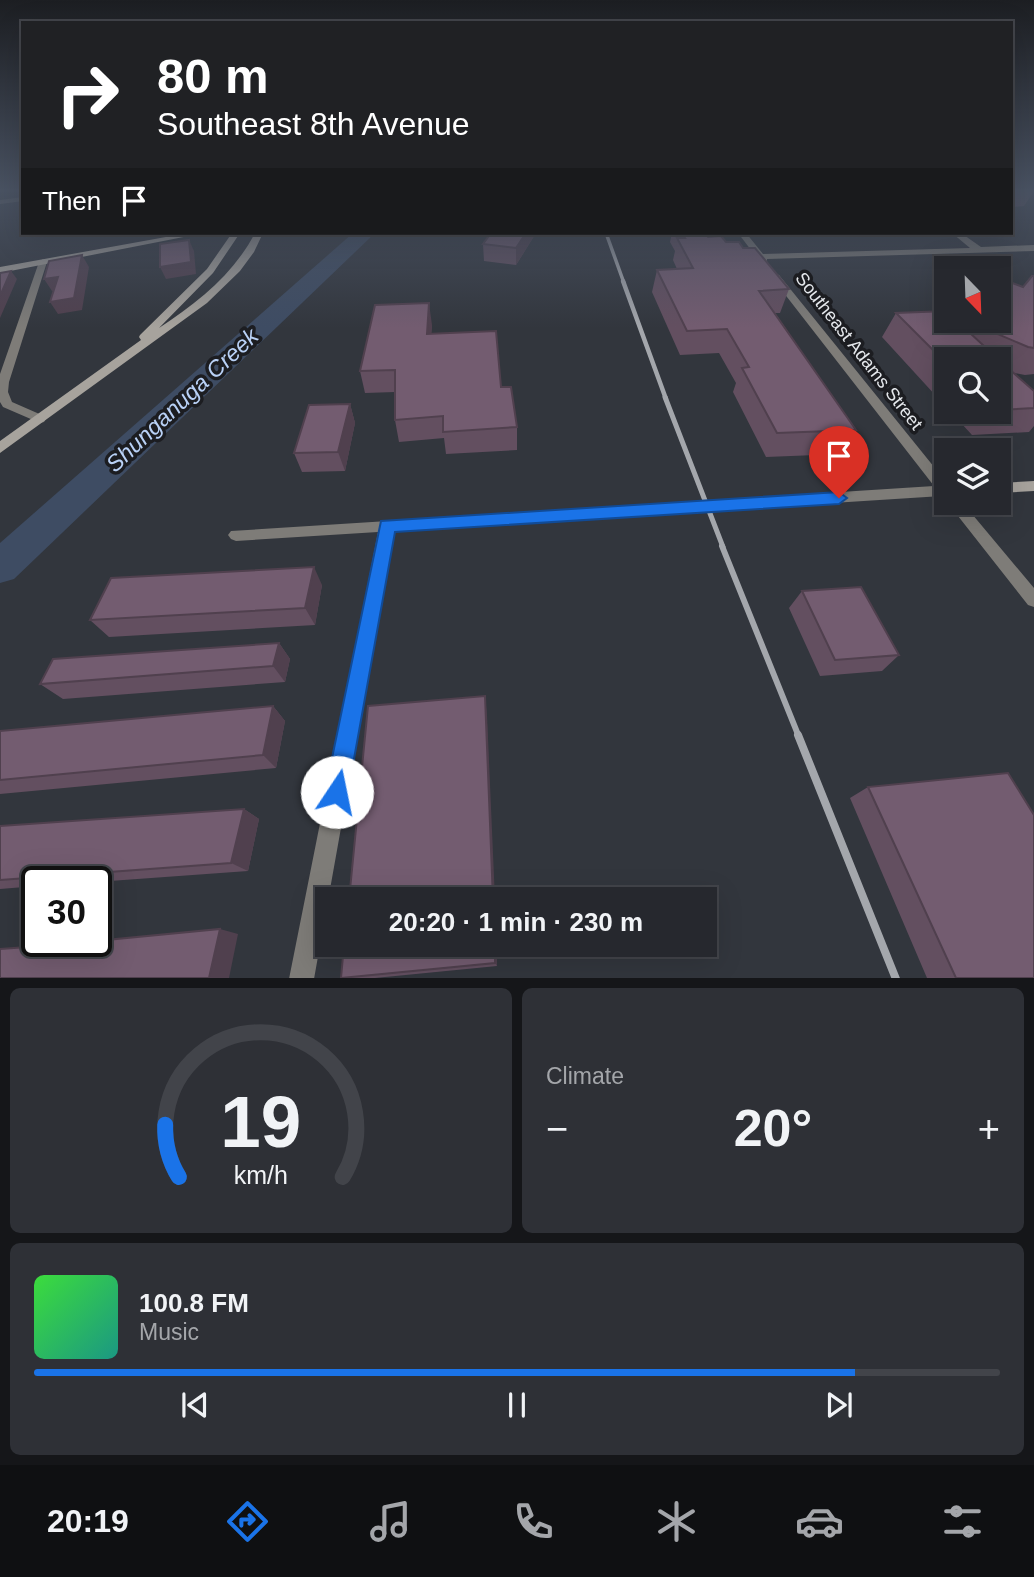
<!DOCTYPE html>
<html lang="en">
<head>
<meta charset="utf-8">
<style>
  :root { --surface:#26282e; --page:#2e3036; --text:#f1f3f6; --muted:#a4a6aa; --line:#42444a; --accent:#1a73e8 }
  body { margin:0; font-family:Helvetica,sans-serif; background:var(--page); color:var(--text); height:100vh; display:flex; flex-direction:column; font-size:26px; white-space:nowrap }
  * { box-sizing:border-box; margin:0 }
  p { font-size:23px; color:var(--muted) }
  .icon { flex:none; width:38px; height:38px; fill:none; stroke:currentColor; stroke-width:2; stroke-linecap:round; stroke-linejoin:round }
  .map { position:relative; height:978px; overflow:hidden }
  .panel { display:flex; flex-direction:column; gap:10px; padding:10px; background:#151619; flex:1 }
  .panel>* { flex:none }
  .hud { position:absolute; left:21px; top:21px; width:992px; height:214px; border-radius:0px; box-shadow:0 7px 28px #0002,0 0 0 2px var(--line); background:#202124; color:#fff; overflow:hidden }
  .needle { width:46px; rotate:157deg }
  .buttons { position:absolute; left:934px; top:256px; display:grid; gap:14px }
  .buttons a { display:grid; place-items:center; width:77px; height:77px; border-radius:0px; background:var(--surface); box-shadow:0 7px 28px #0002,0 0 0 2px var(--line); font-size:35px }
  .speed { position:absolute; left:21px; top:866px; display:flex; gap:14px; font-size:35px; font-weight:700; text-align:center }
  .speed>* { display:grid; place-content:center; width:91px; height:91px; border-radius:50%; background:var(--surface); box-shadow:0 7px 28px #0002,0 0 0 2px var(--line); line-height:1 }
  .speed .limit { border:4px solid #111; border-radius:10px; background:#fff; color:#111 }
  .pin { position:absolute; display:grid; place-items:center; width:60px; height:60px; color:#fff; margin:-72px -30px; border-radius:50% 50% 50% 0; rotate:-45deg; box-shadow:0 0 7px #0007 }
  .pin .icon { rotate:45deg }
  .me { position:absolute; width:77px; margin:-38px; rotate:11deg; stroke-linejoin:round; filter:drop-shadow(0 0 5px #0008) }
  .turn { display:flex; align-items:center; gap:24px; height:147px; padding:0 21px; font-size:32px }
  .turn .icon { width:91px; height:91px; stroke-width:2.5 }
  .turn b { display:block; font-size:49px; line-height:60px }
  .then { display:flex; align-items:center; height:66px; padding:0 21px; background:#0003; gap:14px; font-size:26px }
  .big { font-size:52px; font-weight:800; line-height:1.1 }
  .panel .tile { flex:1; display:flex; flex-direction:column; justify-content:center; gap:10px; min-width:0; padding:0 24px; border-radius:10px; background:var(--page) }
  .panel .dial { align-items:center; gap:0 }
  .dial svg { height:182px; overflow:visible; fill:none; stroke:var(--line); stroke-width:7; stroke-linecap:round; text-anchor:middle }
  .dial text { fill:var(--text); stroke:none }
  .song { display:flex; align-items:center; gap:21px }
  .cover { width:84px; height:84px; border-radius:10px; background:linear-gradient(135deg,hsl(120 70% 55%),hsl(170 70% 35%)) }
  .played { height:7px; border-radius:4px; background:linear-gradient(90deg,var(--accent) 85%,var(--line) 85%) }
  .keys { display:flex; justify-content:space-around; direction:ltr }
  .heat { display:flex; justify-content:space-between; align-items:center; font-size:38px; direction:ltr }
  .panel .tiles { flex:1; display:grid; gap:10px; grid-template-columns:1fr 1fr }
  .tile:last-child { grid-column:span 2 }
  .trip { position:absolute; left:315px; top:887px; width:402px; height:70px; border-radius:0px; background:var(--surface); box-shadow:0 7px 28px #0002,0 0 0 2px var(--line); font-weight:800; line-height:70px; text-align:center }
  .dock { display:flex; height:112px; justify-content:space-around; align-items:center; background:#0f1012; color:var(--muted) }
  .dock .icon { width:49px; height:49px }
  .dock .active { color:var(--accent) }
  .dock b { font-size:32px; color:var(--text) }
  .map>svg:first-child { display:block }
</style>
</head>
<body>
<div class="map">
<svg width="1034" height="979" viewBox="0 0 1034 979">
  <rect width="100%" height="100%" fill="#32363d"/>
  <g fill="none" stroke-linecap="round" stroke-linejoin="round">
    <path fill="#3e4c63" fill-rule="evenodd" d="M 353,233 L 375,233 L 14,579 L 0,583 L 0,543 Z"/>
    <path fill="#7e7c78" fill-rule="evenodd" d="M 23,197 L 23,201 L 0,204 L 0,200 Z
      M 738,233 L 746,233 L 763,254 L 970,248 L 952,233 L 961,233 L 981,247 L 1034,245 L 1034,251 L 767,259 L 767,263 L 761,263 Z
      M 43,259 L 47,262 L 9,382 L 8,392 L 12,402 L 44,416 L 46,419 L 44,422 L 40,423 L 3,407 L 0,402 L 0,374 L 39,262 Z
      M 776,274 L 779,275 L 947,483 L 947,498 L 942,496 L 394,531 L 314,979 L 289,979 L 378,532 L 236,541 L 231,539 L 228,535 L 231,531 L 934,486 L 773,279 L 771,277 Z
      M 947,502 L 962,502 L 1034,588 L 1034,607 L 1028,605 Z"/>
    <path fill="#a7a39d" fill-rule="evenodd" d="M 188,233 L 204,233 L 0,273 L 0,267 Z
      M 232,233 L 240,233 L 213,273 L 159,328 C 198,302 233,275 255,233 L 263,233 L 254,252 L 240,271 L 207,303 L 0,453 L 0,441 L 141,340 L 139,337 L 140,335 L 207,269 Z
      M 1034,481 L 1034,491 L 999,493 L 999,483 Z
      M 947,486 L 947,496 L 940,495 L 938,491 L 940,487 Z"/>
    <path stroke="#a4a7ac" stroke-width="3.5" d="M 606,233 L 624,283"/>
    <path stroke="#a4a7ac" stroke-width="4.5" d="M 623,281 L 666,399"/>
    <path stroke="#a4a7ac" stroke-width="5" d="M 665,397 L 723,547"/>
    <path stroke="#a4a7ac" stroke-width="6" d="M 722,546 L 799,737"/>
    <path stroke="#a4a7ac" stroke-width="8" d="M 798,735 L 896,979"/>
  </g>
  <path fill="#634f60" d="M 1012,191 L 1034,191 L 1024,206 L 1012,207 Z
    M 536,233 L 516,265 L 484,261 L 483,244 Z
    M 672,233 L 705,233 L 708,237 L 743,248 L 789,289 L 780,313 L 775,313 L 856,430 L 841,454 L 766,457 L 733,392 L 736,383 L 719,353 L 680,355 L 652,292 L 657,270 L 677,269 L 673,260 L 675,251 L 670,242 Z
    M 1034,276 L 1034,374 L 1025,375 L 1014,373 L 1034,391 L 1034,426 L 1029,432 L 972,435 L 950,411 L 999,411 L 999,359 L 947,359 L 947,408 L 882,337 L 896,313 L 947,320 L 999,320 L 999,278 L 1023,287 Z
    M 947,283 L 947,310 L 934,304 Z
    M 432,325 L 431,334 L 501,387 L 517,427 L 517,450 L 446,454 L 444,438 L 399,442 L 395,420 L 395,392 L 365,393 L 360,371 Z
    M 350,404 L 355,423 L 345,471 L 302,472 L 294,453 Z
    M 322,585 L 315,625 L 109,637 L 90,620 Z
    M 802,591 L 899,655 L 882,671 L 820,676 L 789,608 Z
    M 279,643 L 290,659 L 285,682 L 63,699 L 40,684 Z
    M 273,706 L 285,721 L 276,768 L 0,794 L 0,731 Z
    M 868,787 L 1034,978 L 927,978 L 850,798 Z
    M 244,809 L 259,819 L 248,871 L 96,882 L 37,882 L 37,886 L 0,889 L 0,826 Z
    M 496,945 L 497,966 L 375,978 L 341,978 Z"/>
  <path fill="#50404e" d="M 526,233 L 536,233 L 516,265 L 516,248 Z
    M 189,240 L 194,251 L 196,274 L 166,279 L 160,267 Z
    M 82,255 L 89,267 L 82,310 L 58,314 L 50,302 Z
    M 11,271 L 17,279 L 0,318 L 0,296 Z
    M 58,277 L 66,289 L 52,291 L 44,279 Z
    M 429,303 L 432,325 L 430,356 L 427,334 Z
    M 350,404 L 355,423 L 345,471 L 338,452 Z
    M 314,567 L 322,585 L 315,625 L 305,608 Z
    M 279,643 L 290,659 L 285,682 L 273,666 Z
    M 485,696 L 487,715 L 495,900 L 493,900 Z
    M 273,706 L 285,721 L 276,768 L 263,755 Z
    M 244,809 L 259,819 L 248,871 L 231,863 Z
    M 220,929 L 238,934 L 229,978 L 209,978 Z
    M 495,945 L 496,945 L 497,966 L 495,963 Z"/>
  <path fill="#735c70" stroke="#50404e" stroke-width="2" d="M 491,233 L 526,233 L 516,248 L 483,244 Z
    M 682,233 L 705,233 L 708,237 L 721,236 L 726,242 L 739,242 L 743,248 L 755,248 L 789,289 L 759,291 L 856,430 L 777,433 L 742,368 L 749,367 L 727,329 L 687,331 L 657,270 L 693,268 L 677,238 L 685,238 Z
    M 189,240 L 191,262 L 160,267 L 160,244 Z
    M 82,255 L 74,298 L 50,302 L 58,277 L 44,279 L 49,261 Z
    M 11,271 L 0,296 L 0,273 Z
    M 1032,276 L 1034,276 L 1034,348 L 1028,347 L 965,320 L 999,320 L 999,308 L 1012,308 L 999,302 L 999,278 L 1023,287 Z
    M 429,303 L 427,334 L 496,331 L 501,387 L 511,387 L 517,427 L 443,432 L 443,416 L 395,420 L 395,370 L 360,371 L 375,305 Z
    M 947,311 L 947,320 L 956,320 L 998,359 L 947,359 L 947,364 L 896,313 Z
    M 999,360 L 1034,391 L 1034,408 L 999,410 Z
    M 350,404 L 338,452 L 294,453 L 309,405 Z
    M 314,567 L 305,608 L 90,620 L 111,578 Z
    M 861,587 L 899,655 L 835,660 L 802,591 Z
    M 279,643 L 273,666 L 40,684 L 53,659 Z
    M 485,696 L 493,900 L 349,900 L 368,706 Z
    M 273,706 L 263,755 L 0,780 L 0,731 Z
    M 1008,773 L 1034,815 L 1034,978 L 956,978 L 868,787 Z
    M 244,809 L 231,863 L 0,880 L 0,826 Z
    M 220,929 L 209,978 L 0,978 L 0,949 L 96,942 L 96,941 Z
    M 344,945 L 495,945 L 495,963 L 341,978 Z"/>
  <linearGradient id="sky" x2="0" y2="1"><stop stop-color="#1c1e22"/><stop offset="0.58" stop-color="#495262"/><stop offset="1" stop-color="#495262" stop-opacity="0"/></linearGradient>
  <rect width="1034" height="328" fill="url(#sky)"/>
  <path fill="#1a73e8" stroke="#114b97" stroke-width="2" d="M 839,492 L 847,498 L 839,504 L 395,532 L 348,792 L 345,801 L 337,804 L 328,801 L 325,792 L 381,521 Z"/>
  <g text-anchor="middle" stroke-width="7" stroke-linejoin="round" paint-order="stroke">
    <g font-size="18" fill="#e5e8ec" stroke="#1c1d21">
      <text transform="translate(859 351) rotate(52)" y="6">Southeast Adams Street</text>
    </g>
    <g font-size="23" font-style="italic" fill="#b9d1f6" stroke="#1c1d21">
      <text transform="translate(182 400) rotate(-43)" y="8">Shunganuga Creek</text>
    </g>
  </g>
</svg>
<div class="buttons">
<a><svg class="needle" viewBox="-14 -14 28 28"><path d="M0-13l5 13h-10z" fill="#e53935"/><path d="M0 13l5-13h-10z" fill="#a4a6aa"/></svg></a>
<a><svg class="icon" aria-label="search" viewBox="0 0 24 24"><circle cx="10" cy="10" r="6"/><path d="M15 15l6 6"/></svg></a>
<a><svg class="icon" aria-label="layers" viewBox="0 0 24 24"><path d="M12 4l9 5-9 5-9-5zM3 14l9 5 9-5"/></svg></a>
</div>
<div class="speed"><div class="limit">30</div></div>
<div class="pin" style="left:839px;top:498px;background:#d93025"><svg class="icon" aria-label="arrive" viewBox="0 0 24 24"><path d="M6 21V4h12l-3 4 3 4H6"/></svg></div>
<svg class="me" style="left:337px;top:792px" viewBox="-20 -20 40 40"><circle r="19" fill="#fff"/><path d="M0-13L10 11 0 6-10 11z" fill="#1a73e8"/></svg>
<div class="trip">20:20 · 1 min · 230 m</div>
<div class="hud">
<div class="turn"><svg class="icon" aria-label="right" viewBox="0 0 24 24"><path d="M7 20v-9h11M14 6l5 5-5 5"/></svg><div><b>80 m</b>Southeast 8th Avenue</div></div>
<div class="then">Then<svg class="icon" aria-label="arrive" viewBox="0 0 24 24"><path d="M6 21V4h12l-3 4 3 4H6"/></svg></div>
</div>
</div>
<section class="panel">
<div class="tiles">
<div class="tile dial"><svg viewBox="0 0 100 80">
<path d="M14 69A42 42 0 1 1 86 69"/>
<path d="M14 69A42 42 0 0 1 8 46" stroke="#1a73e8"/>
<text x="50" y="56" font-size="32" font-weight="700">19</text>
<text x="50" y="72" font-size="11">km/h</text>
</svg></div>
<div class="tile"><p>Climate</p>
<div class="heat"><a>−</a><b class="big">20°</b><a>+</a></div>
</div>
<div class="tile">
<div class="song"><i class="cover"></i><div><b>100.8 FM</b><p>Music</p></div></div>
<div class="played"></div>
<div class="keys"><svg class="icon" aria-label="previous" viewBox="0 0 24 24"><path d="M18 5L8 12l10 7zM5 5v14"/></svg><svg class="icon" aria-label="pause" viewBox="0 0 24 24"><path d="M8 5v14M16 5v14"/></svg><svg class="icon" aria-label="next" viewBox="0 0 24 24"><path d="M6 5l10 7-10 7zM19 5v14"/></svg></div>
</div>
</div>
</section>
<nav class="dock">
<b>20:19</b>
<svg class="icon active" aria-label="directions" viewBox="0 0 24 24"><path d="M12 3l9 9-9 9-9-9zM9 14v-3h6M13 9l2 2-2 2"/></svg>
<svg class="icon" aria-label="music" viewBox="0 0 24 24"><path d="M9 18V5l10-2v13"/><circle cx="6" cy="18" r="3"/><circle cx="16" cy="16" r="3"/></svg>
<svg class="icon" aria-label="phone" viewBox="0 0 24 24"><path d="M5 4h4l2 5-3 2q2 4 5 5l2-3 5 2v4C11 20 4 13 5 4z"/></svg>
<svg class="icon" aria-label="climate" viewBox="0 0 24 24"><path d="M12 3v18M4 7l16 10M4 17L20 7"/></svg>
<svg class="icon" aria-label="car" viewBox="0 0 24 24"><path d="M5 17H2v-5l4-1 3-4h7l3 4 3 1v5h-3M9 17h6M6 11h13"/><circle cx="7" cy="17" r="2"/><circle cx="17" cy="17" r="2"/></svg>
<svg class="icon" aria-label="filters" viewBox="0 0 24 24"><path d="M4 7h16M4 17h16"/><circle cx="9" cy="7" r="2"/><circle cx="15" cy="17" r="2"/></svg>
</nav>
</body>
</html>
